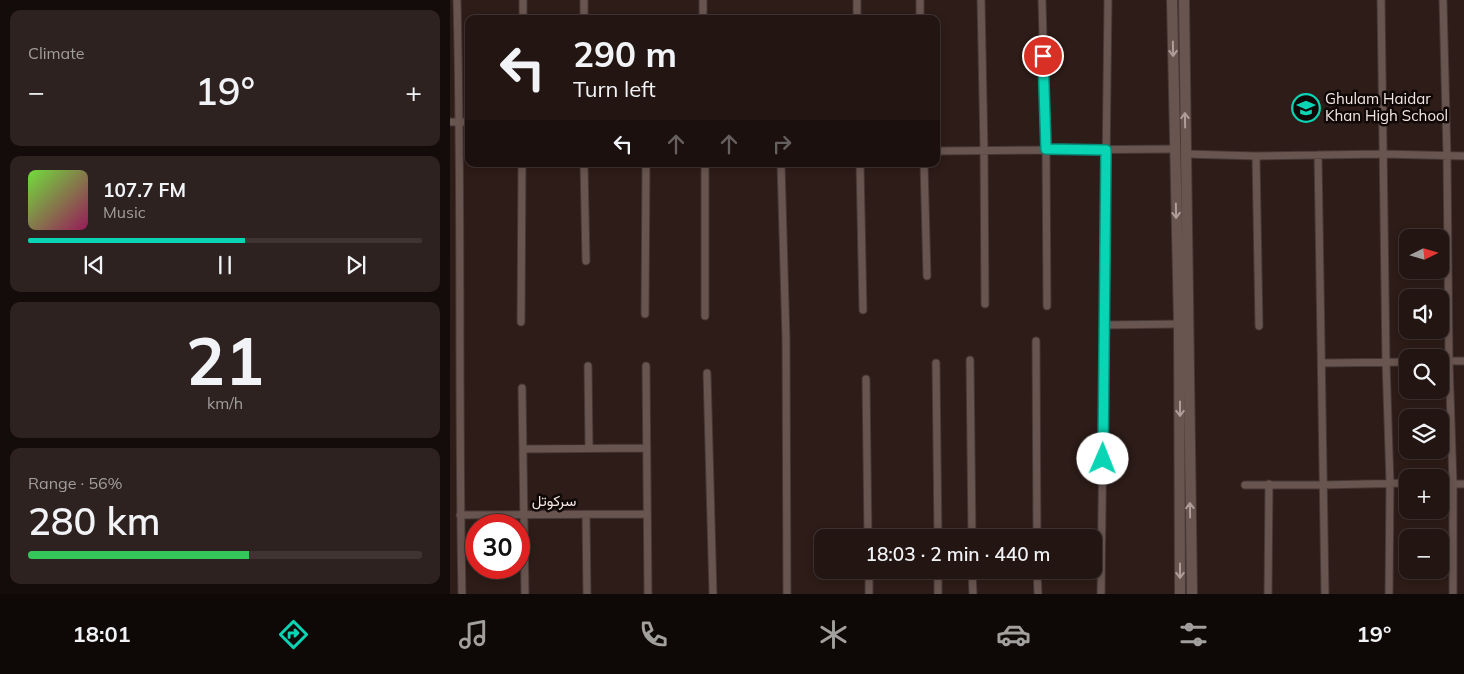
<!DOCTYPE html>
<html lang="en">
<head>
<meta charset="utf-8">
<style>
  :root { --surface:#221512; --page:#2e2220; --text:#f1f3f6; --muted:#a29f9f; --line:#3f3432; --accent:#09d5b5 }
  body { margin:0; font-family:Mulish,Vazirmatn,sans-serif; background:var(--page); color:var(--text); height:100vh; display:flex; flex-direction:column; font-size:19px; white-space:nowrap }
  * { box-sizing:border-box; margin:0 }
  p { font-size:16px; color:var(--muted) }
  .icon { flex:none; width:28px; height:28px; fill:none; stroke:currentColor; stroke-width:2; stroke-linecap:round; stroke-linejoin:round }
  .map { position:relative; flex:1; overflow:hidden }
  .details { display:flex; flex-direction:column; gap:10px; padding:10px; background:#130c0a; width:450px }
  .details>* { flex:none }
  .guide { position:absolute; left:15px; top:15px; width:475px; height:152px; border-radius:10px; box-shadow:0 2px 8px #0003,0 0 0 1px var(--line); background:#221512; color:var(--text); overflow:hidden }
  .needle { width:32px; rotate:85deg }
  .controls { position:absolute; left:949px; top:229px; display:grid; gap:10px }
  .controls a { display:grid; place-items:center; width:50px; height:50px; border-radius:10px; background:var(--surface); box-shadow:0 2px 8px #0003,0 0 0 1px var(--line); font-size:25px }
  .speed { position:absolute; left:15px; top:514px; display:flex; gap:10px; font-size:25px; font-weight:700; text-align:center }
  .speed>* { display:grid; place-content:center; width:65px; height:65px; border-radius:50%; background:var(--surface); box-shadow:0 2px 8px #0003,0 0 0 1px var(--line); line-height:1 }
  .speed .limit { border:8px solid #d22; background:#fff; color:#111 }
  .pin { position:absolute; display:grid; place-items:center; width:42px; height:42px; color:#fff; margin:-21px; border:2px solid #fff; border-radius:50%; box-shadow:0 1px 5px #0007 }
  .me { position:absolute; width:55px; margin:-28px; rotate:1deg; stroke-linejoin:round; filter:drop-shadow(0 0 4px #0008) }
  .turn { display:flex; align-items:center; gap:18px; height:105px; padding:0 25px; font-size:22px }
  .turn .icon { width:65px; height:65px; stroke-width:2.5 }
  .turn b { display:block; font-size:35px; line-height:42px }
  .lanes { display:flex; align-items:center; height:48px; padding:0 25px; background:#0003; justify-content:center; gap:25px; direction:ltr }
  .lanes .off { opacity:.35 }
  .big { font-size:38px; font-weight:600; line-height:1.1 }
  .details .card { flex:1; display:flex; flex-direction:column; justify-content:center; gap:8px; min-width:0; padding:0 18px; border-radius:10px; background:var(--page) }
  .details .dial { align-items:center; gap:0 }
  .dial b { font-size:65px; line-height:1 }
  .song { display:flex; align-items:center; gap:15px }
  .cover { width:60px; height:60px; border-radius:8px; background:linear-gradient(135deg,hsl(100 70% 55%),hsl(330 70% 35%)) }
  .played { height:5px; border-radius:2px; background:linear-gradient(90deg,var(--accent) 55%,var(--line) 55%) }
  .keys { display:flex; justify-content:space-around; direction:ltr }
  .heat { display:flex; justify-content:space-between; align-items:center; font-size:28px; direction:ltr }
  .charge { height:8px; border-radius:4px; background:linear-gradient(90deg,#34c759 56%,var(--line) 0) }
  .trip { position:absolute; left:364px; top:529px; width:288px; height:50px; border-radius:10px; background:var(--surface); box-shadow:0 2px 8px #0003,0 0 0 1px var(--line); font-weight:600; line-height:50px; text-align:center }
  .tabs { display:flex; height:80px; justify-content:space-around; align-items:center; background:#0e0807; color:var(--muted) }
  .tabs .icon { width:35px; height:35px }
  .tabs .current { color:var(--accent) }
  .tabs b { font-size:22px; color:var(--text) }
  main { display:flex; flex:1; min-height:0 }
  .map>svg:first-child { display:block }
</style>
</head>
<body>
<main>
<section class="details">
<div class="card"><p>Climate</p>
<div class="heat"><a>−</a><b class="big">19°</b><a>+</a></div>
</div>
<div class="card">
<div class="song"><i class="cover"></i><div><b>107.7 FM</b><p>Music</p></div></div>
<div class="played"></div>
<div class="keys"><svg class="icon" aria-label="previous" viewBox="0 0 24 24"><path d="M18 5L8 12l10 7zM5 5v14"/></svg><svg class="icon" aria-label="pause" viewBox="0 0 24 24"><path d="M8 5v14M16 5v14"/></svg><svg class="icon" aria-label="next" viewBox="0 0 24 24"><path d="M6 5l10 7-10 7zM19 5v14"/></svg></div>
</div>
<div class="card dial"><b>21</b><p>km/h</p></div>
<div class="card"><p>Range · 56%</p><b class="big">280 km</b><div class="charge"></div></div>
</section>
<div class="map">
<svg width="1014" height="594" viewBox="0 0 1014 594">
  <rect width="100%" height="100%" fill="#2d1c18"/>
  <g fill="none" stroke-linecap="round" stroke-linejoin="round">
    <defs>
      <path id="street" d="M 7,0 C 12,198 8,396 12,594
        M 134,0 L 134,19
        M 407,0 L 407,19
        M 470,0 L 470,19
        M 531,0 L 534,150 L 535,304
        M 592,0 L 596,149 L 597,306
        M 931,0 L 936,362 L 940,483 L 939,594
        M 993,0 L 997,156 L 999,361 L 1003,484 L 1003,594
        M 73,19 L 73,0
        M 253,19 L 253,0
        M 0,122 L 19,122
        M 486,151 L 725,149
        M 736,154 L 806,156 L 932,154 L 1014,156
        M 868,155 L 875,594
        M 806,156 L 809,326
        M 134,164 L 136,261
        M 255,164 L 255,316
        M 331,164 L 336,339 L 337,594
        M 410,164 L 413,310
        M 474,164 L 477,276
        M 195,314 L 196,164
        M 71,322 L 72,164
        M 655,325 L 729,324
        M 586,341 L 587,538
        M 520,360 L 522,538
        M 990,361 L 1014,361
        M 486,363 L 488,538
        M 872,363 L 958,362
        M 138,366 L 139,448
        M 196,366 L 198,594
        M 257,373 L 263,594
        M 416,379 L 418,538
        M 72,388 L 75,594
        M 73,449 L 197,448
        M 990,484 L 1014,484
        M 795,485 L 872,485 L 958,483
        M 10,515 L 197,514
        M 136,515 L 137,594
        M 419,570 L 419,594
        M 488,570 L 488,594
        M 522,570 L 523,594
        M 587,570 L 588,594
        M 651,594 L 658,0
        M 818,594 L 819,484"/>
      <path id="secondary" d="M 722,0 L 729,324 L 730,594
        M 734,0 L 742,594"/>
    </defs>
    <use href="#street" stroke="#453735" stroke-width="9"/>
    <use href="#secondary" stroke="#453735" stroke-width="12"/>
    <use href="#street" stroke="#695550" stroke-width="7"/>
    <use href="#secondary" stroke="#695550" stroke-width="10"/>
  </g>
  <defs><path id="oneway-shaft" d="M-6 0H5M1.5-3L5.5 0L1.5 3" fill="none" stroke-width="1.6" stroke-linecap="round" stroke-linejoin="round" transform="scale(1.25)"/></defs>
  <g stroke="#ae9d99">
    <use href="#oneway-shaft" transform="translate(723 49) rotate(89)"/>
    <use href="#oneway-shaft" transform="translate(735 120) rotate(-91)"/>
    <use href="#oneway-shaft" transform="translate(726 211) rotate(89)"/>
    <use href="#oneway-shaft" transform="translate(730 409) rotate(90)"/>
    <use href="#oneway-shaft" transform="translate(740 510) rotate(-91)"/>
    <use href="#oneway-shaft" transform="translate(730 571) rotate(90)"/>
  </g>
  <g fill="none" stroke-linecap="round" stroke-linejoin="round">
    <defs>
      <path id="route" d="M 593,56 L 596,149 L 656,150 L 653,459"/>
    </defs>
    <use href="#route" stroke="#068a76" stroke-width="12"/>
    <use href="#route" stroke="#09d5b5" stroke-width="9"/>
  </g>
  <defs>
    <symbol id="school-ring" viewBox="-11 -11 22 22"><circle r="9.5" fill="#100807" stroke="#09d5b5" stroke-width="1.5"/><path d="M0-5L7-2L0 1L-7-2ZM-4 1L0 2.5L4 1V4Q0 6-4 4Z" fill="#09d5b5"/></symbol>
  </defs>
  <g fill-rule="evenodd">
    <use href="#school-ring" x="840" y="92" width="32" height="32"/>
  </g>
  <g text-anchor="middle" stroke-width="5" stroke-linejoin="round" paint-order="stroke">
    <g font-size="15" fill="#f2e5e2" stroke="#100807" text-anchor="start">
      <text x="875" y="104">Ghulam Haidar<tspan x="875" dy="17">Khan High School</tspan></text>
    </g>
    <g font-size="15" fill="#f2e5e2" stroke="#100807">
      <text x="104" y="506">سرکوتل</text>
    </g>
  </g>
</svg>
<div class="controls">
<a><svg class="needle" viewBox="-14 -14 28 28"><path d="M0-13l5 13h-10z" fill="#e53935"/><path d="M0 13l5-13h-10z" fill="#a29f9f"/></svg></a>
<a><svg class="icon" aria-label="sound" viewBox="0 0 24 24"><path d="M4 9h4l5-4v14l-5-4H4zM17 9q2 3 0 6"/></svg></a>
<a><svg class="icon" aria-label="search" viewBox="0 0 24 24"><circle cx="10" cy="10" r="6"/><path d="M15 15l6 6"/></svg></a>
<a><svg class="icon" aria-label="layers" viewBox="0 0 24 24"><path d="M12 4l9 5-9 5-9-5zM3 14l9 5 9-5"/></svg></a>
<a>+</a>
<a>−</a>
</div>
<div class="speed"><div class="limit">30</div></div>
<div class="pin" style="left:593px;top:56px;background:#d93025"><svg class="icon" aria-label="arrive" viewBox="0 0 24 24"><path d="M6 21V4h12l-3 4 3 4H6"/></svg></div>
<svg class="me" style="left:653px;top:459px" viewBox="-20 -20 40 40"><circle r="19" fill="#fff"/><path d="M0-13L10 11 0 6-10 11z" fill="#09d5b5"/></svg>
<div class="trip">18:03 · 2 min · 440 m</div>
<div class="guide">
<div class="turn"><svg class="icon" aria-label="left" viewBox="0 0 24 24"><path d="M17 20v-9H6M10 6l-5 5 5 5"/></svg><div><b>290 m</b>Turn left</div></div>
<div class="lanes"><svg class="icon" aria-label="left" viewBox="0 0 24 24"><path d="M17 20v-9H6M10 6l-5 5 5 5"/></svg><svg class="icon off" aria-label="ahead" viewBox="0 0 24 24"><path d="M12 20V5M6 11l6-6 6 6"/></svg><svg class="icon off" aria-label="ahead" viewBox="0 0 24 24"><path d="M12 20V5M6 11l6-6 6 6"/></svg><svg class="icon off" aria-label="right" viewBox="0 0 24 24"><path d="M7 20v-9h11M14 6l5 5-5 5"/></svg></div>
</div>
</div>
</main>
<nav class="tabs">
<b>18:01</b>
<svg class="icon current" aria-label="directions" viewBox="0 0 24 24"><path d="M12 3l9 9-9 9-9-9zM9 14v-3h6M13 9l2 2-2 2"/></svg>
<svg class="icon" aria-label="music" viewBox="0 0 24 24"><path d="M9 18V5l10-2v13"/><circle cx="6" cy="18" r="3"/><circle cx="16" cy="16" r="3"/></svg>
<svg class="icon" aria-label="phone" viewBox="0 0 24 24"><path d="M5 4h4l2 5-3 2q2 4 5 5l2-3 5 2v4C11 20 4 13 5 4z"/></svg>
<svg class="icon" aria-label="climate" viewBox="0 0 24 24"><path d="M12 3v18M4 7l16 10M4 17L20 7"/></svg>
<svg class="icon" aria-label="car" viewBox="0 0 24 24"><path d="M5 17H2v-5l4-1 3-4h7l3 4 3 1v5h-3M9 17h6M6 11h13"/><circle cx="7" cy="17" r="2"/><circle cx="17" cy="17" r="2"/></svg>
<svg class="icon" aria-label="filters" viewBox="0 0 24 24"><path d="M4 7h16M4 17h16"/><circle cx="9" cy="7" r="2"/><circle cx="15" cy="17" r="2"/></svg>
<b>19°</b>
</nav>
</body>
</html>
